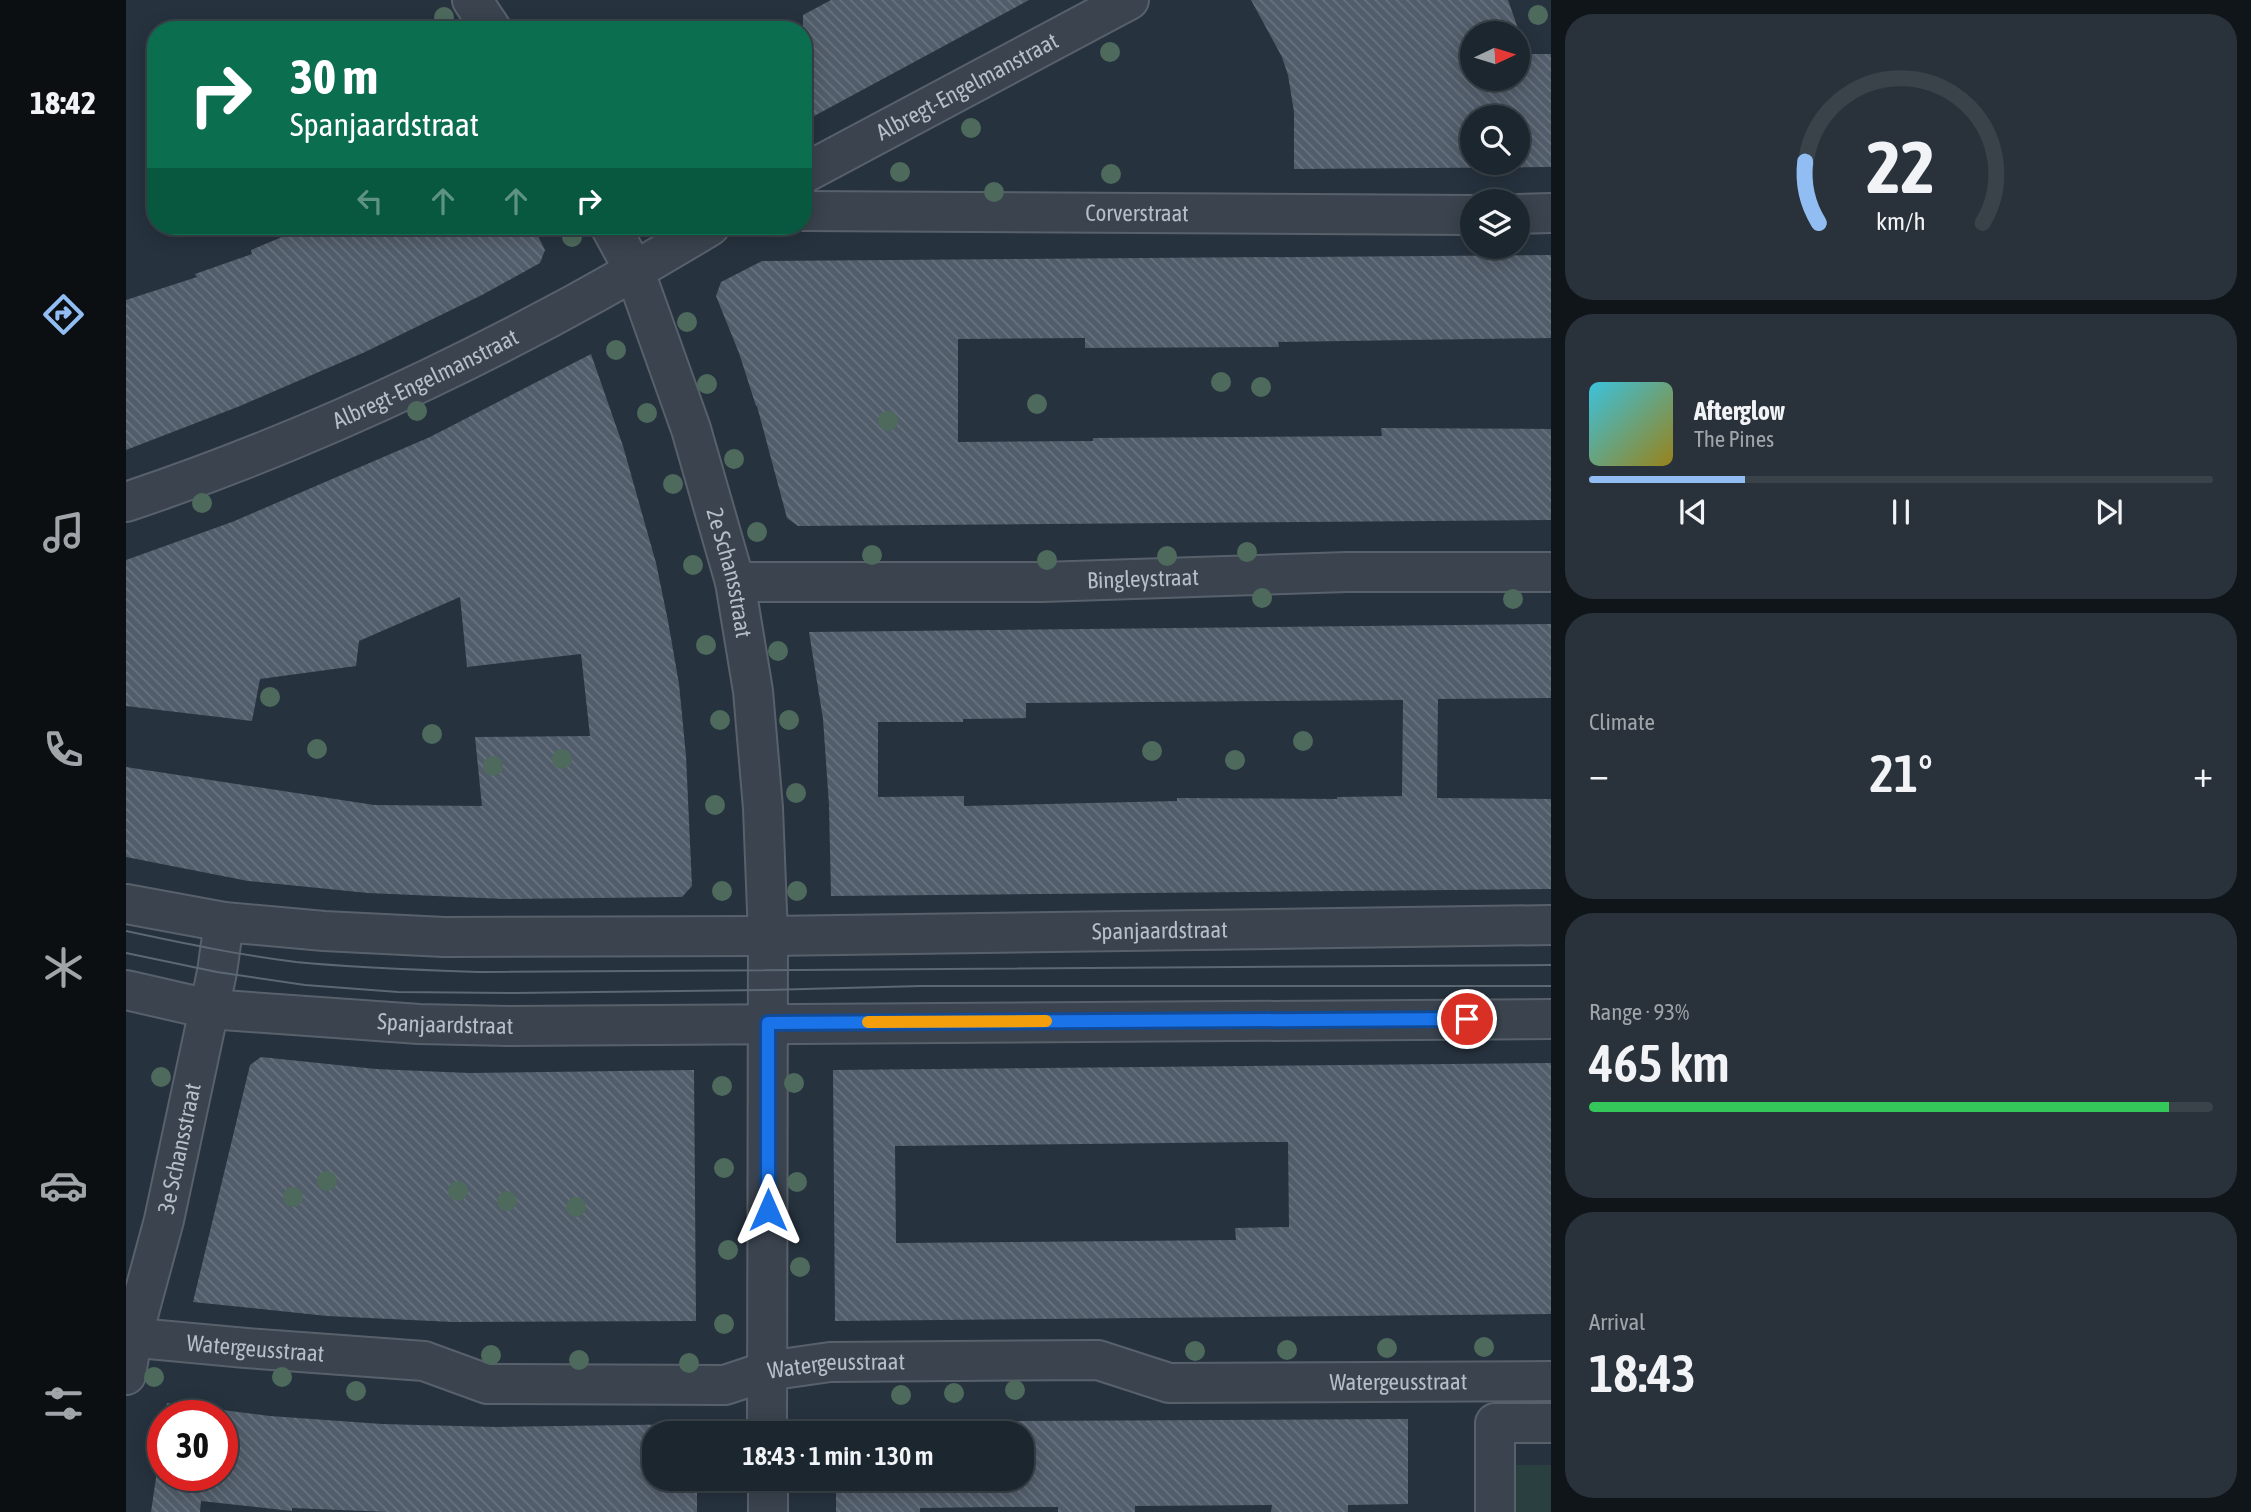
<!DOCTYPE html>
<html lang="en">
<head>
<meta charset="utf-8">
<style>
  :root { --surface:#1c262e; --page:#29323a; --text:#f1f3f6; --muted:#a0a5aa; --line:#3a434a; --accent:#92bdf2 }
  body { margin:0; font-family:"Asap Condensed",sans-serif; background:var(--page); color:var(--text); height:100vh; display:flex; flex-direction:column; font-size:26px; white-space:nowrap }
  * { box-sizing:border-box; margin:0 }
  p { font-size:23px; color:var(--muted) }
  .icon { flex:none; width:38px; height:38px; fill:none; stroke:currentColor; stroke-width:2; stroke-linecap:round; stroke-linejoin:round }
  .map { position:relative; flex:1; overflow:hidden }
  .drawer { display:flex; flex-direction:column; gap:14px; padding:14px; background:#0f1519; width:700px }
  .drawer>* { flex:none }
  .top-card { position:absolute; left:21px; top:21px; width:665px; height:214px; border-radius:28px; box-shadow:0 4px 18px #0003,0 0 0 2px var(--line); background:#0b6e4f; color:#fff; overflow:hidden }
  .needle { width:46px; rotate:86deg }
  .buttons { position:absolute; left:1334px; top:21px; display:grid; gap:14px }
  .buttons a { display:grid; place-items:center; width:70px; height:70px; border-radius:50%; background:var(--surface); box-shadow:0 4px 18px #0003,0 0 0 2px var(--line); font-size:35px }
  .speed { position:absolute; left:21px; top:1400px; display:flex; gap:14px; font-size:35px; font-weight:700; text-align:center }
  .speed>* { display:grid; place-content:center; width:91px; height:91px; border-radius:50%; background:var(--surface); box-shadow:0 4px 18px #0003,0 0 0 2px var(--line); line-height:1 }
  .speed .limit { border:10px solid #d22; background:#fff; color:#111 }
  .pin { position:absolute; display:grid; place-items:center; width:60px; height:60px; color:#fff; margin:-30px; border:4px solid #fff; border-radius:50%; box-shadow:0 2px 7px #0007 }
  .me { position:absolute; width:77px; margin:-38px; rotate:0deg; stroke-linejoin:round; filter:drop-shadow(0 0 5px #0008) }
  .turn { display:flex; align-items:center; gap:24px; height:147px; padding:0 28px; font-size:32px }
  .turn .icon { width:91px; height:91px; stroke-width:2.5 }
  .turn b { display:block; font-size:49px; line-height:60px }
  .lanes { display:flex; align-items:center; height:66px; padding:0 28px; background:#0003; justify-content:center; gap:35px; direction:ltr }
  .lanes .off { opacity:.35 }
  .big { font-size:52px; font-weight:600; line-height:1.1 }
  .drawer .tile { flex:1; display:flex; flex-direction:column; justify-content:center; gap:10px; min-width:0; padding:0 24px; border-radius:28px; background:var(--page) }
  .drawer .dial { align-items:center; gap:0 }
  .dial svg { height:182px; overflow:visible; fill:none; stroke:var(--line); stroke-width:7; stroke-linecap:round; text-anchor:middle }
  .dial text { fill:var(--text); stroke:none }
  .song { display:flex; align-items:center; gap:21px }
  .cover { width:84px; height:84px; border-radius:10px; background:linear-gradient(135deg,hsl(190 70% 55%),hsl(50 70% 35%)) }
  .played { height:7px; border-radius:4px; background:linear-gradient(90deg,var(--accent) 25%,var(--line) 25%) }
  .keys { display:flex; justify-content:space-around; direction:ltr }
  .heat { display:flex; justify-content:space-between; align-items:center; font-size:38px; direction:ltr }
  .charge { height:10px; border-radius:5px; background:linear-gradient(90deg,#34c759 93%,var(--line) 0) }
  .trip { position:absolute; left:516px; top:1421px; width:392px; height:70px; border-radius:28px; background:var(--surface); box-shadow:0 4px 18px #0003,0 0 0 2px var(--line); font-weight:600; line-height:70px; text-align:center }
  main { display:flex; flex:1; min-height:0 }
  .tab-bar { display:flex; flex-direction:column; width:126px; justify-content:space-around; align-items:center; background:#0b0f12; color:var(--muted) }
  .tab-bar .icon { width:49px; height:49px }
  .tab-bar .on { color:var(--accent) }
  .tab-bar b { font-size:32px; color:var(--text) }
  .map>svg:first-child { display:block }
</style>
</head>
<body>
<main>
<nav class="tab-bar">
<b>18:42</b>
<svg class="icon on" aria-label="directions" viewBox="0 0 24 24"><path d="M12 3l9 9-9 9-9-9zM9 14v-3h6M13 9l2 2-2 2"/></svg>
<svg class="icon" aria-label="music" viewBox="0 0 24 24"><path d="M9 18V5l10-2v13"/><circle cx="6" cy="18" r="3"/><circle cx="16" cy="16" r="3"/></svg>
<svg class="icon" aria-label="phone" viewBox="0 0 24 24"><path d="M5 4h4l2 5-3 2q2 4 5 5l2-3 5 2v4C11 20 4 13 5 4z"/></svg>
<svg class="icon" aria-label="climate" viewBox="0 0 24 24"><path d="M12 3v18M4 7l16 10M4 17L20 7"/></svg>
<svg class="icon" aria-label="car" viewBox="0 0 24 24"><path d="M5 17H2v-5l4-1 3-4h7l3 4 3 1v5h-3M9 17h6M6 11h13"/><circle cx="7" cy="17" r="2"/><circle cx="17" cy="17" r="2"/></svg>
<svg class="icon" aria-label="filters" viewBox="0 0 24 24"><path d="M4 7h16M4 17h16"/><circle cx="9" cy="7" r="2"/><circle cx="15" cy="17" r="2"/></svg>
</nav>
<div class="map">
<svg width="1425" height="1512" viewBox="0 0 1425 1512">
  <defs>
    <pattern id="building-back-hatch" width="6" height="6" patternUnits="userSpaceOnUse" patternTransform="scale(1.75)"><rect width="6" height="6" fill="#525d6b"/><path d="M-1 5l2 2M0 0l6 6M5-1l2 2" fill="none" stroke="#69727f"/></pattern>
  </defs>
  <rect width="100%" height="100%" fill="#26323e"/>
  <path fill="#293f40" d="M 1378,1465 L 1425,1465 L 1425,1512 L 1378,1512 Z"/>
  <path fill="url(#building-back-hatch)" fill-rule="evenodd" d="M 705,0 L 903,0 L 677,122 L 677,15 Z
    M 1125,0 L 1382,0 L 1401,54 L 1425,54 L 1425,167 L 1168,169 L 1168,112 L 1162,75 L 1156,57 ZM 1346,33 L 1391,33 L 1391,79 L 1346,79 ZM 1346,117 L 1391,117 L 1391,163 L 1346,163 Z
    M 182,226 L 407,226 L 419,250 L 414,263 L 356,295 L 239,352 L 114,406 L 0,450 L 0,300 L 71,277 L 69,274 L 126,254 L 125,250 Z
    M 1425,255 L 1425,338 L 1152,342 L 1153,347 L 959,348 L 959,338 L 832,339 L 832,442 L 967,441 L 967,438 L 1256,436 L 1255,428 L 1425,429 L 1425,520 L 672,526 L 661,518 L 631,406 L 630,406 L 613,353 L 590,296 L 595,282 L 636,261 Z
    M 465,354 L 497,446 L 530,563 L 542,621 L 553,684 L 560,756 L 566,886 L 556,897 L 379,899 L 242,893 L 122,881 L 0,857 L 0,767 L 248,805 L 356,806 L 349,737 L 464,736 L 455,654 L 341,667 L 334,597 L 233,641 L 230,666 L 134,679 L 126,721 L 0,706 L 0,560 L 106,522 L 304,437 Z
    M 1425,624 L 1425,698 L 1312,699 L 1311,798 L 1425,799 L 1425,889 L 705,896 L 703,805 L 697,719 L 683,632 ZM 1277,700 L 1276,796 L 1211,797 L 1211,799 L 1051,798 L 1051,801 L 838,806 L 838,796 L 752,797 L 752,722 L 837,722 L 837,719 L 900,718 L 900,703 Z
    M 135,1057 L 250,1069 L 343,1073 L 568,1070 L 570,1321 L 327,1322 L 201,1316 L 67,1302 L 124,1065 Z
    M 1425,1063 L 1425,1314 L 709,1321 L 707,1070 ZM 1132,1142 L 1162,1142 L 1163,1227 L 1109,1228 L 1110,1240 L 770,1243 L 769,1146 Z
    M 41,1403 L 144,1416 L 256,1424 L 370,1427 L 571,1424 L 571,1433 L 528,1433 L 528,1479 L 571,1479 L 571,1512 L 263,1512 L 166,1508 L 166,1511 L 75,1501 L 74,1512 L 25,1512 L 37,1430 L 37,1475 L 96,1475 L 96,1416 L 39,1416 Z
    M 1282,1419 L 1282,1504 L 1222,1505 L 1222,1512 L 1145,1512 L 1146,1505 L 1009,1506 L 1009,1512 L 932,1512 L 932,1507 L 864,1507 L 794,1508 L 794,1512 L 710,1512 L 710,1479 L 896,1479 L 896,1433 L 709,1433 L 709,1422 Z"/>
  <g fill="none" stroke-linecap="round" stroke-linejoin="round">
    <defs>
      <g id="street">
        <path d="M 346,0 L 366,30"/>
        <path id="s1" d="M 677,174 L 1003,0"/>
        <path id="s2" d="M 677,211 L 1346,215"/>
        <path d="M 1391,214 L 1425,213"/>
        <path id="s3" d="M 484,226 L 509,272 L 565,429 L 609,582 L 627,691 L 637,808 L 642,936 L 641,1433"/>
        <path id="s4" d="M 0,502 C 201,435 404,336 584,226"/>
        <path id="s5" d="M 609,582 L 916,582 L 1221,572 L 1425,572"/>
        <path id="s6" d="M 0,904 L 98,922 L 198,931 L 318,937 L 642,936 L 1425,925"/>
        <path id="s7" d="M 0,990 L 83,1009 L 293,1024 L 383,1026 L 1425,1019"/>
        <path id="s8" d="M 0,1337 L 120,1348 L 298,1361 L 361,1384 L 599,1385 L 641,1371 L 704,1362 L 972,1360 L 1043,1383 L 1425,1381"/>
        <path id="s9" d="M 0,1375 L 6,1338 L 38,1220 L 91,972 L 98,922"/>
        <path d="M 642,1479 L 642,1512"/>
        <path d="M 1369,1512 L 1369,1423 L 1425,1423"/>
      </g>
    </defs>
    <use href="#street" stroke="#58616b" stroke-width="42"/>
    <use href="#street" stroke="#3a434e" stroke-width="38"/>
    <path stroke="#5c6874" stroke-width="2" d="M 0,931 C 56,943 113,955 170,962 C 231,968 292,970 353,972 L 1425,965
      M 0,953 L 91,972 L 179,985 L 272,992 L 388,993 L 641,990 L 795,986 L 1425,986"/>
  </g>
  <g fill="#4e6a5d">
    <circle cx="1412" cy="15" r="10"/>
    <circle cx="318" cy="17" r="10"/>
    <circle cx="984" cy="52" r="10"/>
    <circle cx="845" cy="128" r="10"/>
    <circle cx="774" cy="172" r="10"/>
    <circle cx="985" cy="174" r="10"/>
    <circle cx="868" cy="192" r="10"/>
    <circle cx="446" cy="237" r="10"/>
    <circle cx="561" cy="322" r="10"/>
    <circle cx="490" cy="350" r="10"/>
    <circle cx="1095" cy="382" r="10"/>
    <circle cx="581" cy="384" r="10"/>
    <circle cx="1135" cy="387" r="10"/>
    <circle cx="911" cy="404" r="10"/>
    <circle cx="291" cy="411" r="10"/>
    <circle cx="521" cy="413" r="10"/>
    <circle cx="762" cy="421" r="10"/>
    <circle cx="608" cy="459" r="10"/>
    <circle cx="547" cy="484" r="10"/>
    <circle cx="76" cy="503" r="10"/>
    <circle cx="631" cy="532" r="10"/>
    <circle cx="1121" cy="552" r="10"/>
    <circle cx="746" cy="555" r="10"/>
    <circle cx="1041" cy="556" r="10"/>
    <circle cx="921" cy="560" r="10"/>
    <circle cx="567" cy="565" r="10"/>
    <circle cx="1136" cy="598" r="10"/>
    <circle cx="1387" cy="599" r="10"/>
    <circle cx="580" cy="645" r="10"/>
    <circle cx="652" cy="651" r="10"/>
    <circle cx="144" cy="697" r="10"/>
    <circle cx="594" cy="720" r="10"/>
    <circle cx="663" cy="720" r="10"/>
    <circle cx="306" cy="734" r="10"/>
    <circle cx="1177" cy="741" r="10"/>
    <circle cx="191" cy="749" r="10"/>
    <circle cx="1026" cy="751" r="10"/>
    <circle cx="436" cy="759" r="10"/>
    <circle cx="1109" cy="760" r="10"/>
    <circle cx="367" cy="766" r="10"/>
    <circle cx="670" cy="793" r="10"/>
    <circle cx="589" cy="805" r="10"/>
    <circle cx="596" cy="891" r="10"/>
    <circle cx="671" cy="891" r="10"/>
    <circle cx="35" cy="1077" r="10"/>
    <circle cx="668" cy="1083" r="10"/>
    <circle cx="596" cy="1086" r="10"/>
    <circle cx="598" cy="1168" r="10"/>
    <circle cx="201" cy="1181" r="10"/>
    <circle cx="671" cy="1182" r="10"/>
    <circle cx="332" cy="1191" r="10"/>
    <circle cx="167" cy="1197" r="10"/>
    <circle cx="381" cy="1201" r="10"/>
    <circle cx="450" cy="1207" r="10"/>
    <circle cx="602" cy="1250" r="10"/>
    <circle cx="674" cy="1267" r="10"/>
    <circle cx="598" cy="1324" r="10"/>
    <circle cx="1358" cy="1347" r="10"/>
    <circle cx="1261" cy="1348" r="10"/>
    <circle cx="1161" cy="1350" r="10"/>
    <circle cx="1069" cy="1351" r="10"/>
    <circle cx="365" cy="1355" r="10"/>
    <circle cx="453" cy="1360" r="10"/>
    <circle cx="563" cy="1363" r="10"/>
    <circle cx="28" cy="1377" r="10"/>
    <circle cx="156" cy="1377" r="10"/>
    <circle cx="889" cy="1390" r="10"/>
    <circle cx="230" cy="1391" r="10"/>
    <circle cx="828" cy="1393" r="10"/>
    <circle cx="775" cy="1395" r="10"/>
  </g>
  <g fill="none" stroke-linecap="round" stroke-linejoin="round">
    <defs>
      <path id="route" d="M 642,1210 L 642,1023 L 1341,1019"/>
    </defs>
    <use href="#route" stroke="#114b97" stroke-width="18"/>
    <use href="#route" stroke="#1a73e8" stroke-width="12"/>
    <path stroke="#f59e0b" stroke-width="12" d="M 742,1022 L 920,1021"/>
  </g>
  <g text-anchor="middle" stroke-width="6" stroke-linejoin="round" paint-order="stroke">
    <g font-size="23" fill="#b6bec8" stroke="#1f2833">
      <text dy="8" stroke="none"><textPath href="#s1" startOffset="186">Albregt-Engelmanstraat</textPath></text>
      <text dy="8" stroke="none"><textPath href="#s2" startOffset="334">Corverstraat</textPath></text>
      <text dy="8" stroke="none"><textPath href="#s4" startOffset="324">Albregt-Engelmanstraat</textPath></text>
      <text dy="8" stroke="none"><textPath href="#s3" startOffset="368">2e Schansstraat</textPath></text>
      <text dy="8" stroke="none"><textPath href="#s5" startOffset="408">Bingleystraat</textPath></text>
      <text dy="8" stroke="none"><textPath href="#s6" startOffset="1036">Spanjaardstraat</textPath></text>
      <text dy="8" stroke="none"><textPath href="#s7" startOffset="322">Spanjaardstraat</textPath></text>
      <text dy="8" stroke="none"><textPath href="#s9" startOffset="233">3e Schansstraat</textPath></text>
      <text dy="8" stroke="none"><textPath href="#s8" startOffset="130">Watergeusstraat</textPath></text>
      <text dy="8" stroke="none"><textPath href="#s8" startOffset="718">Watergeusstraat</textPath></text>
      <text dy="8" stroke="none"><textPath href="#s8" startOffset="1284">Watergeusstraat</textPath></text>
    </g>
  </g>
</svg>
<div class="buttons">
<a><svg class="needle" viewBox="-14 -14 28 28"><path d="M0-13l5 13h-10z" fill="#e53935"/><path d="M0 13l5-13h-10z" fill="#a0a5aa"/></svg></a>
<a><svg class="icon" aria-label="search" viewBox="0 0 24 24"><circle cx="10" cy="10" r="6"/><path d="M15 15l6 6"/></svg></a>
<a><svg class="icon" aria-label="layers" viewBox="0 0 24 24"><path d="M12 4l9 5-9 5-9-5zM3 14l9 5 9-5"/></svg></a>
</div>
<div class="speed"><div class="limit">30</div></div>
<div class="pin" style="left:1341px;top:1019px;background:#d93025"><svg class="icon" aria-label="arrive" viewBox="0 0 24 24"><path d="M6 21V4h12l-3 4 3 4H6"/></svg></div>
<svg class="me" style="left:642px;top:1210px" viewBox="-20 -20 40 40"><path d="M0-17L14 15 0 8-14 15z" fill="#1a73e8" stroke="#fff" stroke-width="4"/></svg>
<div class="trip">18:43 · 1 min · 130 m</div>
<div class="top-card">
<div class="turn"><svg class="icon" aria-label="right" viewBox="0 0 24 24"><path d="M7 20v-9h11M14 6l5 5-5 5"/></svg><div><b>30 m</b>Spanjaardstraat</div></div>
<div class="lanes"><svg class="icon off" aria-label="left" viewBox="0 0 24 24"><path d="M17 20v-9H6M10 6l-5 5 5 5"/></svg><svg class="icon off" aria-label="ahead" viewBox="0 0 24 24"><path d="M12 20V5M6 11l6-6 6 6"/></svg><svg class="icon off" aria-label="ahead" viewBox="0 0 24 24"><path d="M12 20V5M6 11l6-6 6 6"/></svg><svg class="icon" aria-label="right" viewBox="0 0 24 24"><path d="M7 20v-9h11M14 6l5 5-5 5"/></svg></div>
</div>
</div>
<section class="drawer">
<div class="tile dial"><svg viewBox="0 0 100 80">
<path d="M14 69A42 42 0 1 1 86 69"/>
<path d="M14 69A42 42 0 0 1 8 42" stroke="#92bdf2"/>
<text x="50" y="56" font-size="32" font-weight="700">22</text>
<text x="50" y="72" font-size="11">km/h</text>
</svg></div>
<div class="tile">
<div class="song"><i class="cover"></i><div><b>Afterglow</b><p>The Pines</p></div></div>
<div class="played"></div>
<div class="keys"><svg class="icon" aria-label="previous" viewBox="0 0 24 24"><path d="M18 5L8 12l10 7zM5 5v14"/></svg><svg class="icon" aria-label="pause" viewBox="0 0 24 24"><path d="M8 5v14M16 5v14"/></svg><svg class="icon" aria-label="next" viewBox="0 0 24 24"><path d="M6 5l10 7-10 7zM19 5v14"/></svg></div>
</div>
<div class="tile"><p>Climate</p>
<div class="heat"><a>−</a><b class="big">21°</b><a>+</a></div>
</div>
<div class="tile"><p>Range · 93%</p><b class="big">465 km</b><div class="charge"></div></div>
<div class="tile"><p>Arrival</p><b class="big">18:43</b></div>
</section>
</main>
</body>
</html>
